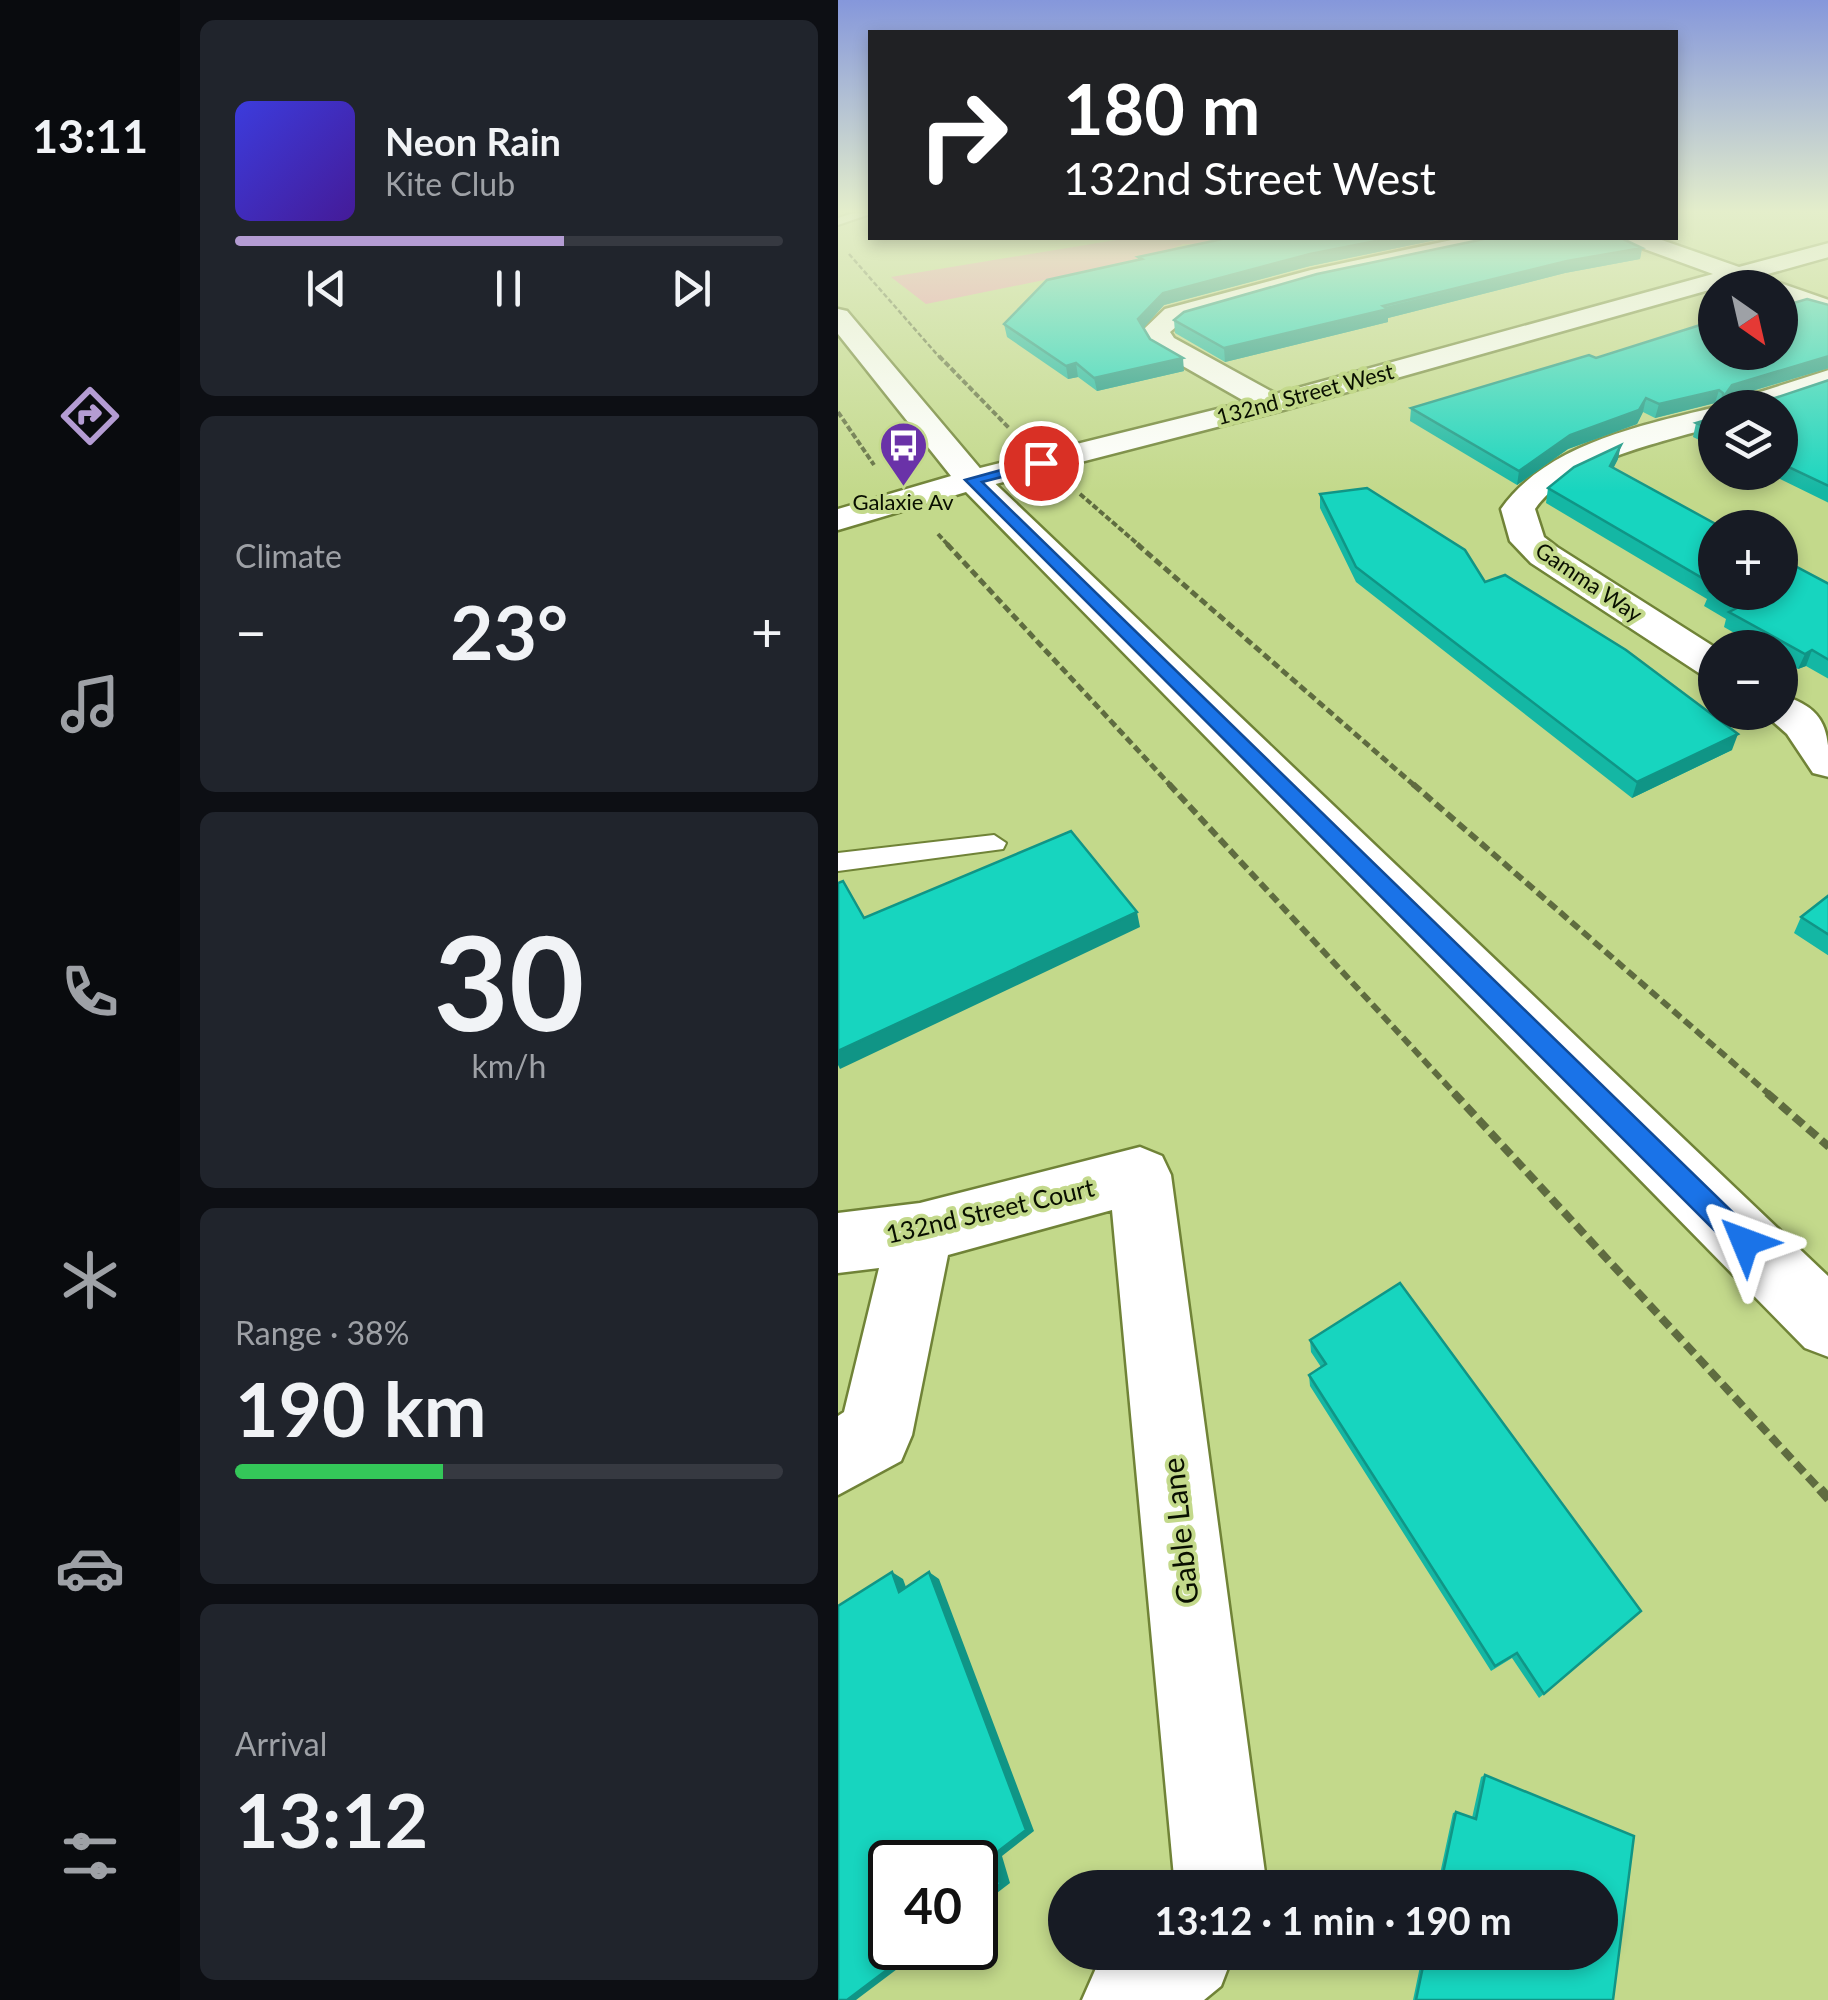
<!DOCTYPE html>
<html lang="en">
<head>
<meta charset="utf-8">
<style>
  :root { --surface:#171b24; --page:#20242c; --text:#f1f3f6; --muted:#9ea1a6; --line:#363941; --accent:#b49cd3 }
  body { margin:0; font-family:Lato,sans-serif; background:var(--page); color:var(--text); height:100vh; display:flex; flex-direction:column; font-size:38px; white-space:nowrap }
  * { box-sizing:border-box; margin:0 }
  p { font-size:32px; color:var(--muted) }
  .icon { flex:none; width:55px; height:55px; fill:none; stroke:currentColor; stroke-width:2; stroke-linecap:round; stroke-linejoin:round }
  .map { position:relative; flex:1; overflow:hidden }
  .side { display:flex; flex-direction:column; gap:20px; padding:20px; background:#0d0f14; width:658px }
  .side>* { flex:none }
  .top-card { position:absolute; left:30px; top:30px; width:810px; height:210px; border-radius:0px; box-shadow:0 5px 15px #0003; background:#202124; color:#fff; overflow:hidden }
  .needle { width:65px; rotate:146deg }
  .tools { position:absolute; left:860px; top:270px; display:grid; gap:20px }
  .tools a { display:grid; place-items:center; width:100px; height:100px; border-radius:50%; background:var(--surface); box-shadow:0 5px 15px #0003; font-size:50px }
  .speed { position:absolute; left:30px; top:1840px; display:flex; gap:20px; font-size:50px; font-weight:700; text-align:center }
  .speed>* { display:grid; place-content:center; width:130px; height:130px; border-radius:50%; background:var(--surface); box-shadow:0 5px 15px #0003; line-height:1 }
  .speed .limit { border:5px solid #111; border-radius:15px; background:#fff; color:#111 }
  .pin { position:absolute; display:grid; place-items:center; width:85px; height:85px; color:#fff; margin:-42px; border:5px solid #fff; border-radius:50%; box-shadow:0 2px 10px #0007 }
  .me { position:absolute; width:110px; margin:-55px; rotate:314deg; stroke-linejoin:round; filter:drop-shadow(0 0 8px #0008) }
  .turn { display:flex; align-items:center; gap:35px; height:210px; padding:0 30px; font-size:45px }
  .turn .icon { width:130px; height:130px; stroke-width:2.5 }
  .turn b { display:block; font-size:70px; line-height:85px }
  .big { font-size:75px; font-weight:700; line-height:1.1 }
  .side .card { flex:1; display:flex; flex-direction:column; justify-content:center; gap:15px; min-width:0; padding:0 35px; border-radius:15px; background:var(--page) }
  .side .dial { align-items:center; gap:0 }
  .dial b { font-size:130px; line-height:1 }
  .song { display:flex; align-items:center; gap:30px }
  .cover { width:120px; height:120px; border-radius:15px; background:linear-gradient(135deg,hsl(240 70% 55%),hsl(260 70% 35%)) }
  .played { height:10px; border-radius:5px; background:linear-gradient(90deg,var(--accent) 60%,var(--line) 60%) }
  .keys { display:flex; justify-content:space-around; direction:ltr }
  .heat { display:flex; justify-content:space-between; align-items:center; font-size:55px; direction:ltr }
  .charge { height:15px; border-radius:8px; background:linear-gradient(90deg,#34c759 38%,var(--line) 0) }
  .trip { position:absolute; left:210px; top:1870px; width:570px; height:100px; border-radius:50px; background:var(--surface); box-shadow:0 5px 15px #0003; font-weight:700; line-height:100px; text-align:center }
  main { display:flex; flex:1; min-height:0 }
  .dock { display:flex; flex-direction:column; width:180px; justify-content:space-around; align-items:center; background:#090b0e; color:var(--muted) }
  .dock .icon { width:70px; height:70px }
  .dock .on { color:var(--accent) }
  .dock b { font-size:45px; color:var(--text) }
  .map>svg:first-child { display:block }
</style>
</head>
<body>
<main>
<nav class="dock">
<b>13:11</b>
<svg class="icon on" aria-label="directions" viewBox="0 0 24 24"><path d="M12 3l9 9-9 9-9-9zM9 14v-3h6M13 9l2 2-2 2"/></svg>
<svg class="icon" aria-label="music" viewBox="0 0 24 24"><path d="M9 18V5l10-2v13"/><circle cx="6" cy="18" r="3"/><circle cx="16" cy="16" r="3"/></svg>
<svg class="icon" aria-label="phone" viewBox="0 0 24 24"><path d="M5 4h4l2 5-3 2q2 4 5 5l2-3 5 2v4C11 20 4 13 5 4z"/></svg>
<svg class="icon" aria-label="climate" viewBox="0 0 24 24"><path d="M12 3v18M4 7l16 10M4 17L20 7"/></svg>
<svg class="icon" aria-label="car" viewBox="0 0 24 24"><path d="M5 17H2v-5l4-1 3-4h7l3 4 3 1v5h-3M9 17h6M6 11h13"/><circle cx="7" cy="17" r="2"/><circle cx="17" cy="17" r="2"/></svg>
<svg class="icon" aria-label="filters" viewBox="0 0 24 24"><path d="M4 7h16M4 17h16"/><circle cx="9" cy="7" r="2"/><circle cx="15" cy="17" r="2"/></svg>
</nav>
<section class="side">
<div class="card">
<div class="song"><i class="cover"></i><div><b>Neon Rain</b><p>Kite Club</p></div></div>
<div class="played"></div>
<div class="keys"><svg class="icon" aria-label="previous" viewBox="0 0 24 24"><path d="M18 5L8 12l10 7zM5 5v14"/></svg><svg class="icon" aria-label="pause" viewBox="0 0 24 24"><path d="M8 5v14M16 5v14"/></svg><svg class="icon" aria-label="next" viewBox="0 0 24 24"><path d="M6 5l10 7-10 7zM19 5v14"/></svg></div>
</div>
<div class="card"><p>Climate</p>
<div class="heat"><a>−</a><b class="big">23°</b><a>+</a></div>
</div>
<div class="card dial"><b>30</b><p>km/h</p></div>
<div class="card"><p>Range · 38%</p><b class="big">190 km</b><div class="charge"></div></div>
<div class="card"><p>Arrival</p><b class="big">13:12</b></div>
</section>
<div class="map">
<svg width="991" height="2000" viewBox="0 0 991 2000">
  <rect width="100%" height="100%" fill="#c3d98b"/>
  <path fill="#ef94ae" d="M 290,238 L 411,238 L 382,244 L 345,244 L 305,260 L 88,304 L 53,277 Z"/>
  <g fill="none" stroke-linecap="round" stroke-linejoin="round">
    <defs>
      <path id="service" d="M 18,212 L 32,214 L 0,225 L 0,218 Z
        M 156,835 L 168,843 L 165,849 L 0,871 L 0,853 Z"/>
      <path id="minor" d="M 623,238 L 664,238 L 661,243 L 478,283 L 345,321 L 332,332 L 336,338 L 438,394 L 875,274 L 790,243 L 787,238 L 818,238 L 901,267 L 991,243 L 991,257 L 919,277 L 916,283 L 878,288 L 445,410 L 146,487 L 122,487 L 118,480 L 122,473 L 408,402 L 315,349 L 305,330 L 327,309 L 473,270 Z
        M 942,283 L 991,300 L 991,317 L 942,300 L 942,288 L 932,288 Z
        M 991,370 L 991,388 L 933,408 L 887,408 L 891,402 Z
        M 878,407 L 878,426 C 823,443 731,460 697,509 L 706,537 L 719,547 L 878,648 L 878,678 L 864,675 L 693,563 L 672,541 L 663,509 C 708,444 805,425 878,407 Z
        M 942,695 C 991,708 991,734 991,777 L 975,773 L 949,734 L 924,712 L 942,712 Z
        M 302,1147 L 324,1156 L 333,1175 L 429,1888 L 337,1888 L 274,1210 L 110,1255 L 74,1435 L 63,1461 L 0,1495 L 0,1416 L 6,1412 L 41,1268 L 0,1273 L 0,1213 L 82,1203 Z
        M 274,1952 L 396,1952 L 383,1986 L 366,2000 L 244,2000 L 259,1966 Z"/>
      <path id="tertiary" d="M 0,309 L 9,311 L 146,473 L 991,1277 L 991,1357 L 967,1348 L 128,492 L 0,530 L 0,509 L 113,476 L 0,334 Z"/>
    </defs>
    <use href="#service" stroke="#708337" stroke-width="4"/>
    <use href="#minor" stroke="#708337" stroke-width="5"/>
    <use href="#tertiary" stroke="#708337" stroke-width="5"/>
    <path stroke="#5f6c40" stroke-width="2.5" stroke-dasharray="5 2.5" stroke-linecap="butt" d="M 11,254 L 103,359"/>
    <path stroke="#5f6c40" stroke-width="4" stroke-dasharray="6 2.5" stroke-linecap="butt" d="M 101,356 L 172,429
      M 0,412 L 36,465
      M 242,494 L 302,546
      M 100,534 L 111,546"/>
    <path stroke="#5f6c40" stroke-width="5" stroke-dasharray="8 4" stroke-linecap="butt" d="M 109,544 L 333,786
      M 299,544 L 577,786"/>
    <path stroke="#5f6c40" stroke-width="6" stroke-dasharray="10 5" stroke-linecap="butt" d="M 331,784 L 618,1095
      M 575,784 L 932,1095"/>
    <path stroke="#5f6c40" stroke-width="8" stroke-dasharray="12 6" stroke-linecap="butt" d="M 616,1093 L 984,1492
      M 929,1093 L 991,1147"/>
    <path stroke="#5f6c40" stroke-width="10" stroke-dasharray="15 8" stroke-linecap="butt" d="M 982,1489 L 991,1499"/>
    <use href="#service" fill="#fff" fill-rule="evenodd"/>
    <use href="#minor" fill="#fff" fill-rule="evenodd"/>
    <use href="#tertiary" fill="#fff" fill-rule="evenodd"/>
  </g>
  <path fill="#14b7a4" d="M 389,238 L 607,238 L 472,266 L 326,305 L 305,328 L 312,339 L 346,371 L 259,391 L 240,377 L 230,379 L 169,337 L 166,324 L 300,259 L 300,257 Z
    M 804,248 L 802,259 L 727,273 L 550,318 L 550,322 L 387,362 L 337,333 L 336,320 Z
    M 991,305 L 991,368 L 891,398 L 937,398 L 991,380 L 991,503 L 928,472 L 942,472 L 942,408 L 882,408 L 877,403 L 817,418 L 805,412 L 799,424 L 730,449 L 679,485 L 572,421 L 573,408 L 758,358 Z
    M 878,417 L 878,448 L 855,437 L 858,423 Z
    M 780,459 L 775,468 L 878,528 L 878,592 L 991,584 L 991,679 L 968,666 L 960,669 L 942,659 L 942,648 L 922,648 L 886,627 L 888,619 L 866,606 L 869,599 L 708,503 L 710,488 Z
    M 482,494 L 647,582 L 894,750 L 794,798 L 518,582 L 482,508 Z
    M 991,895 L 991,956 L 956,933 L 963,917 Z
    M 472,1340 L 803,1611 L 701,1698 L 674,1658 L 653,1671 L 472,1386 L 471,1375 L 483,1367 L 473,1352 Z
    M 647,1775 L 796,1836 L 775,2000 L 575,2000 L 585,1952 L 762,1952 L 762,1888 L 599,1888 L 615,1813 L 618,1812 L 634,1818 L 643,1777 Z"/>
  <path fill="#109586" d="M 553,238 L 607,238 L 472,266 L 326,305 L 302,332 L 300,319 L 325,293 L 472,254 Z
    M 804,248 L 802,259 L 727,273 L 550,318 L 550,322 L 387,362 L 386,348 L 729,261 Z
    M 991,356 L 991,368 L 890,398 L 887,395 L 894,385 Z
    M 345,358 L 346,371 L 259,391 L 256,378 Z
    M 238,363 L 240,377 L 230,379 L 228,366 Z
    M 881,390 L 877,403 L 817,418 L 821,404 Z
    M 808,398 L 805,412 L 799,424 L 730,449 L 679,485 L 681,471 L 732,435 Z
    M 783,445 L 780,459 L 769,481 L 772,466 Z
    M 974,650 L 968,666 L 960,669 L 967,654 Z
    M 900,734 L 894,750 L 794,798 L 799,782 Z
    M 299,912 L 302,927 L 2,1069 L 0,1065 L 0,1051 Z
    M 54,1572 L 65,1579 L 72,1598 L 61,1592 Z
    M 91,1572 L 101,1579 L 196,1831 L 164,1856 L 172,1883 L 138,1909 Z
    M 78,1948 L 87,1948 L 18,2000 L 9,2000 Z"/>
  <path fill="#17d5bf" stroke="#109586" stroke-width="2.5" d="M 389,238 L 553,238 L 472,254 L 325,293 L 300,319 L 312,339 L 345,358 L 256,378 L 238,363 L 228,366 L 166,324 L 209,280 L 304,259 L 300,257 Z
    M 651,238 L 783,238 L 804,248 L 729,261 L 545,306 L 550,309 L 386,348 L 336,320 L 346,312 L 479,274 Z
    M 969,299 L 991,305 L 991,356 L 894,385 L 887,395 L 891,398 L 937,398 L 991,380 L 991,486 L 942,463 L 942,408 L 885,408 L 885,393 L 881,390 L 821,404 L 808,398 L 801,410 L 732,435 L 681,471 L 573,408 L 751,355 L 758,358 L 878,320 L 878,352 L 942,352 L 942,307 Z
    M 878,417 L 878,432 L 858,423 Z
    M 783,445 L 772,466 L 885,528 L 878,528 L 878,586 L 710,488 L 736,467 Z
    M 529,488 L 627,550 L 647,582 L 667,575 L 788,650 L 900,734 L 799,782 L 518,567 L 482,494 Z
    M 942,558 L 991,584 L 991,660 L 974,650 L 967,654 L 891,612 L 899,608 L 871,591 L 878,588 L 878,592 L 942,592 Z
    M 233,831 L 299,912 L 0,1051 L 0,883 L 5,881 L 26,918 Z
    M 991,895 L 991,935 L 963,917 Z
    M 562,1283 L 803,1611 L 706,1694 L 679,1653 L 657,1666 L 471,1375 L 488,1364 L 472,1340 Z
    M 54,1572 L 61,1592 L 91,1572 L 188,1830 L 154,1856 L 162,1884 L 138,1902 L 138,1862 L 52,1862 L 52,1948 L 78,1948 L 9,2000 L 0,2000 L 0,1606 Z
    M 647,1775 L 796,1836 L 775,2000 L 578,2000 L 588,1952 L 762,1952 L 762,1888 L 602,1888 L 618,1812 L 638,1819 Z"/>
  <linearGradient id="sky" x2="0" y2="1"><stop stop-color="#8597db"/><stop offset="0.43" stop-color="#e4eecb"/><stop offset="1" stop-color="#e4eecb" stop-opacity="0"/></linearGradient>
  <rect width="991" height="492" fill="url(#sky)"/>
  <path fill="#1a73e8" stroke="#114b97" stroke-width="2.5" d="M 203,459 L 209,463 L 207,466 L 144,482 L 916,1233 L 920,1242 L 916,1251 L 907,1254 L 897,1251 L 127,480 Z"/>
  <defs>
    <symbol id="bus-pin" viewBox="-11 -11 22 30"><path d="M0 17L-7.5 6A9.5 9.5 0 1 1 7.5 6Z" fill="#6a32a8" stroke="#c3d98b"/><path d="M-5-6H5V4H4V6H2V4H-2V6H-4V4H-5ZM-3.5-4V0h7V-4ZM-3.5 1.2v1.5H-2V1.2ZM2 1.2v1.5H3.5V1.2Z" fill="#fff"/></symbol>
  </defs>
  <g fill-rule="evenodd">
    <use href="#bus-pin" x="38" y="418" width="55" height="75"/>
  </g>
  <g text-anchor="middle" stroke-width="8" stroke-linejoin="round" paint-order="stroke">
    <g font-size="22" fill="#090f00" stroke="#c3d98b">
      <text transform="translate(467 394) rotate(-15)" y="8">132nd Street West</text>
      <text transform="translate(751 582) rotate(34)" y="8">Gamma Way</text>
    </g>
    <g font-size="22" fill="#090f00" stroke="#c3d98b">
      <text x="65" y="510">Galaxie Av</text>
    </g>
    <g font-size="25" fill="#090f00" stroke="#c3d98b">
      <text transform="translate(152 1211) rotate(-13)" y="9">132nd Street Court</text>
    </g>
    <g font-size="30" fill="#090f00" stroke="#c3d98b">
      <text transform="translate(343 1531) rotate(-96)" y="10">Gable Lane</text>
    </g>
  </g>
</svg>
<div class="tools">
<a><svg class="needle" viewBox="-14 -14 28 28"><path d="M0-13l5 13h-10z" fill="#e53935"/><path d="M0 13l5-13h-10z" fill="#9ea1a6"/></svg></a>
<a><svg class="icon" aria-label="layers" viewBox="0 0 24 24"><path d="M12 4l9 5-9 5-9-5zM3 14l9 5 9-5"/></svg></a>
<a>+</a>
<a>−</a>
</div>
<div class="speed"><div class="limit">40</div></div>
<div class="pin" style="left:203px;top:463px;background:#d93025"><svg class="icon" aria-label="arrive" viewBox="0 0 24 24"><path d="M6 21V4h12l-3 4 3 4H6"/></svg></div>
<svg class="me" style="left:907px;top:1242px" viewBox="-20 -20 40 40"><path d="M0-17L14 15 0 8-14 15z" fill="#1a73e8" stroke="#fff" stroke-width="4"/></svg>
<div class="trip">13:12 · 1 min · 190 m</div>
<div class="top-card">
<div class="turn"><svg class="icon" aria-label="right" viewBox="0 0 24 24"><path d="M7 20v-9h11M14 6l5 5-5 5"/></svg><div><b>180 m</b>132nd Street West</div></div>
</div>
</div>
</main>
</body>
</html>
